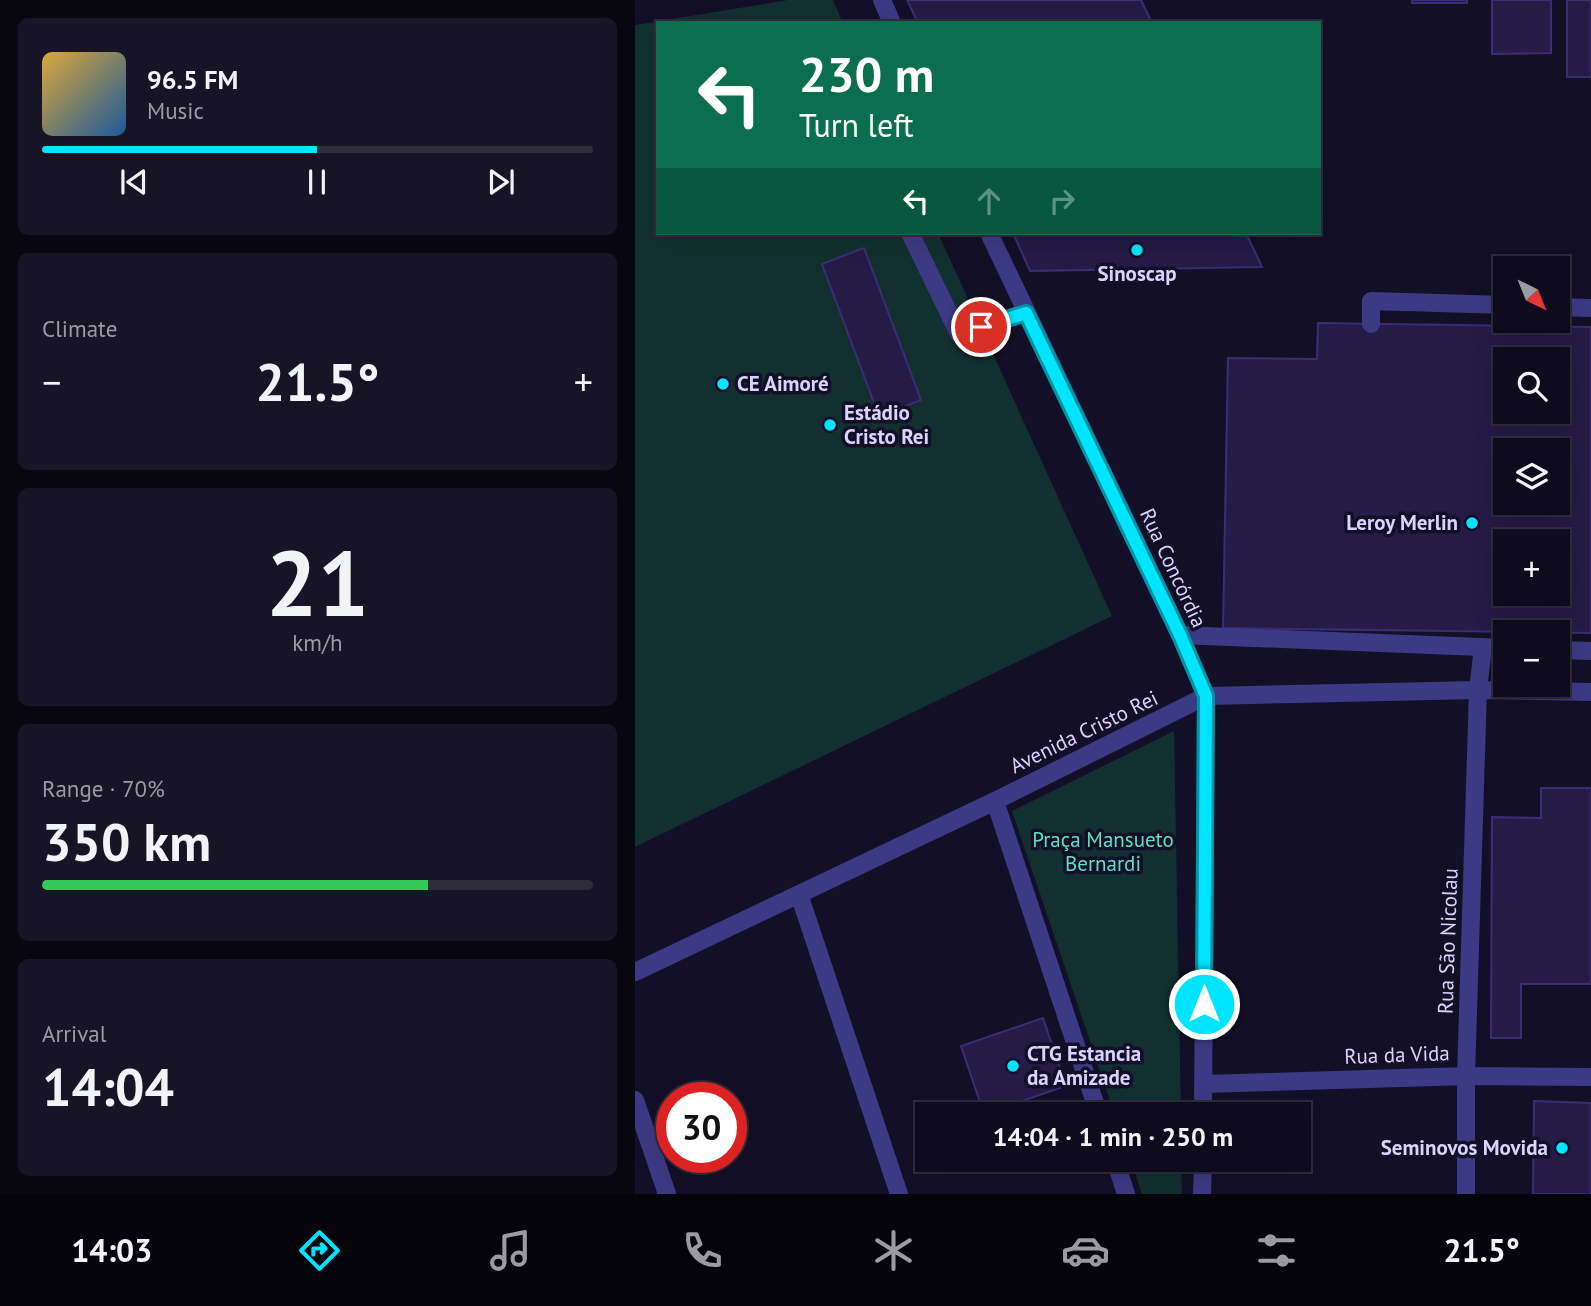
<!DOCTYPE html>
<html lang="en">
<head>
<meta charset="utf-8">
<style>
  :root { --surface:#0e0b1c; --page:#171425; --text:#f1f3f6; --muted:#9b9ba3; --line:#2e2b3b; --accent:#00e5ff }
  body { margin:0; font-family:"PT Sans",sans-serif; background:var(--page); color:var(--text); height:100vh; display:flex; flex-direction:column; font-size:26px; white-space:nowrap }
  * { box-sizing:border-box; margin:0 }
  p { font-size:23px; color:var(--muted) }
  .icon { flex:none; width:38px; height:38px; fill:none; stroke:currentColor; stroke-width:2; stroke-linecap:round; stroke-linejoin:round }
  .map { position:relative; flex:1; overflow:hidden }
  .panel { display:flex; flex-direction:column; gap:18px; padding:18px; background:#08060f; width:635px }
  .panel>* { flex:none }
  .top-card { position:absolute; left:21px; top:21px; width:665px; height:214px; border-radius:0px; box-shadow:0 7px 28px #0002,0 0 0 2px var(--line); background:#0b6e4f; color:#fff; overflow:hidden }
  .needle { width:46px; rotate:137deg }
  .buttons { position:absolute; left:858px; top:256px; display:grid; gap:14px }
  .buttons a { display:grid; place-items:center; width:77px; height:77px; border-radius:0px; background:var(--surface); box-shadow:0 7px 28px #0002,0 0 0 2px var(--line); font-size:35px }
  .speed { position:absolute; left:21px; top:1082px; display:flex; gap:14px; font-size:35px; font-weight:700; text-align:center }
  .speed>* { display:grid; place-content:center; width:91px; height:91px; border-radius:50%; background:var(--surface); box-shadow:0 7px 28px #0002,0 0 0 2px var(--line); line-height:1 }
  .speed .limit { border:10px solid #d22; background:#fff; color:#111 }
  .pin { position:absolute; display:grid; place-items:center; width:60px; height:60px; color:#fff; margin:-30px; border:4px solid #fff; border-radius:50%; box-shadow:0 2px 7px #0007 }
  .me { position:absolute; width:77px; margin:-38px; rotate:0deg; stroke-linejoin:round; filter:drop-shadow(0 0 5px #0008) }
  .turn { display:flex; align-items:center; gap:24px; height:147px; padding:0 28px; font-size:32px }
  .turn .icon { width:91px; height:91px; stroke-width:2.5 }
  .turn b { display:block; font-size:49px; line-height:60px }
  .lanes { display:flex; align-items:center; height:66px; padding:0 28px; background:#0003; justify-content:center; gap:35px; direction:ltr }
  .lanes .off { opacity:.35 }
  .big { font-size:52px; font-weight:700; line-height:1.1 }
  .panel .tile { flex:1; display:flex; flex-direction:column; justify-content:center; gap:10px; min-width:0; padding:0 24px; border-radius:10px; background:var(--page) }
  .panel .dial { align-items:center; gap:0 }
  .dial b { font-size:91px; line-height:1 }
  .song { display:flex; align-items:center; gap:21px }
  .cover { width:84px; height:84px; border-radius:10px; background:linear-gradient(135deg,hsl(40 70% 55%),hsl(210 70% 35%)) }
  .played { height:7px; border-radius:4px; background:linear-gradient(90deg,var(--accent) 50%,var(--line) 50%) }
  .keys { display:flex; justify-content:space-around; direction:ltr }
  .heat { display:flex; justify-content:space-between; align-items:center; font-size:38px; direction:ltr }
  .charge { height:10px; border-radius:5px; background:linear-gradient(90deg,#34c759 70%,var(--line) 0) }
  .trip { position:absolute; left:280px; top:1102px; width:396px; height:70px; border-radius:0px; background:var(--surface); box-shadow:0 7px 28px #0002,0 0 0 2px var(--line); font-weight:700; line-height:70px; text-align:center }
  .tab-bar { display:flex; height:112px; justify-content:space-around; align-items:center; background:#06040b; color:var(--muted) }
  .tab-bar .icon { width:49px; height:49px }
  .tab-bar .on { color:var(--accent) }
  .tab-bar b { font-size:32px; color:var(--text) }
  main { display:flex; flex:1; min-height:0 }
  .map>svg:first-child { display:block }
</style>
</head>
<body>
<main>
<section class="panel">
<div class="tile">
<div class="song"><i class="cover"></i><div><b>96.5 FM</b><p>Music</p></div></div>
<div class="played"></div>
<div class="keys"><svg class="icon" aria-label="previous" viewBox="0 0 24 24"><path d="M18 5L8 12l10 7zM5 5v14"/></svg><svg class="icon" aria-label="pause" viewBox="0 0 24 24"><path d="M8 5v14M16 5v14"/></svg><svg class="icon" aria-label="next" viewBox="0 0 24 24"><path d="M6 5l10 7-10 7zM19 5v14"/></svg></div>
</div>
<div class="tile"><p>Climate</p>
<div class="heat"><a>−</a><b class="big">21.5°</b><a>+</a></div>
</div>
<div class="tile dial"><b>21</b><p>km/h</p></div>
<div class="tile"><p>Range · 70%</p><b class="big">350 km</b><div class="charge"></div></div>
<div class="tile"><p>Arrival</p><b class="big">14:04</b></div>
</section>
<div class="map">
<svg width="956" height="1194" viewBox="0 0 956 1194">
  <rect width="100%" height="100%" fill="#130f26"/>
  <path fill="#12302f" d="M 153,0 L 198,0 L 208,23 L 23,23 L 23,233 L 303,233 L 477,616 L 0,847 L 0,25 Z
    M 539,731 L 546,1115 L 480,1115 L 377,811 Z
    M 496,1160 L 546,1160 L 547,1194 L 507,1194 Z"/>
  <path fill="#241b47" stroke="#3b2d73" stroke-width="2" fill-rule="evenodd" d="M 272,0 L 506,0 L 517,23 L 283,23 Z
    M 777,0 L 832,0 L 832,3 L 777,3 Z
    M 857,0 L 916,0 L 916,53 L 857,54 Z
    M 932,0 L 956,0 L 956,77 L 932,77 Z
    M 378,233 L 611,233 L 627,267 L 395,271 Z
    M 229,248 L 286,400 L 244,416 L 187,264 Z
    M 683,323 L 956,327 L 956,633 L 588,628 L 593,358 L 682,359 ZM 870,359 L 922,359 L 922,411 L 870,411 ZM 870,450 L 922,450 L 922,502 L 870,502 ZM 870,541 L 922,541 L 922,593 L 870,593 Z
    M 906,788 L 956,788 L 956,984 L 886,984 L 886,1038 L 856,1038 L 857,817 L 906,818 Z
    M 408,1018 L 431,1086 L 349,1114 L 326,1046 Z
    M 899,1101 L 956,1103 L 956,1194 L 898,1194 Z"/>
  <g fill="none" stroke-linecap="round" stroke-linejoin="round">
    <path stroke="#3d3a85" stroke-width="18" d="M 247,0 L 257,23
      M 275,233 L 324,334 L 391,313
      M 354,233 L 545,635 L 571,696 L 568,1115
      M 922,307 L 956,308
      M 736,324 L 736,301 L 870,305
      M 545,635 L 870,648
      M 922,650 L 956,651
      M 360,801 L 464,1115
      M 164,894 L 264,1194
      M 0,972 L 360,801 L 571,696 L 843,690 L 956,692
      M 569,1084 L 831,1076 L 956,1077
      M 0,1100 L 32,1194
      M 480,1160 L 491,1194
      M 567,1194 L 568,1160
      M 831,1194 L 831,1076 L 843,690 L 848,647"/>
  </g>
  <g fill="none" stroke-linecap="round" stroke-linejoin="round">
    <defs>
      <path id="route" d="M 346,327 L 391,313 L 545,635 L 571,696 L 569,1004"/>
    </defs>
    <use href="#route" stroke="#0095a6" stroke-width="18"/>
    <use href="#route" stroke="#00e5ff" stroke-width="12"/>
  </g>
  <g fill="#00e5ff" stroke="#130f26" stroke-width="2.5">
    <circle cx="502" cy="250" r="7"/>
    <circle cx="88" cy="384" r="7"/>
    <circle cx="195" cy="425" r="7"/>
    <circle cx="837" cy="523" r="7"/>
    <circle cx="378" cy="1066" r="7"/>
    <circle cx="927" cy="1148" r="7"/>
  </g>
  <g text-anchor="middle" stroke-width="7" stroke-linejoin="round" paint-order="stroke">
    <g font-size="21" font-weight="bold" fill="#d9d4ff" stroke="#130f26" text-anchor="start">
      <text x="502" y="281" text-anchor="middle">Sinoscap</text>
      <text x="102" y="391">CE Aimoré</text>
      <text x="209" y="420">Estádio<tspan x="209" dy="24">Cristo Rei</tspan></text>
      <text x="823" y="530" text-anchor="end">Leroy Merlin</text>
      <text x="392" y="1061">CTG Estancia<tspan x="392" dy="24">da Amizade</tspan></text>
      <text x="913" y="1155" text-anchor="end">Seminovos Movida</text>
    </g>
    <g font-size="21" fill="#d9d4ff" stroke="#130f26">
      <text transform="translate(538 568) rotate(65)" y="7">Rua Concórdia</text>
      <text transform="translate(449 732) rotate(-26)" y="7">Avenida Cristo Rei</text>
      <text transform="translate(813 941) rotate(-88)" y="7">Rua São Nicolau</text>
      <text transform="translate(762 1055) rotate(-2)" y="7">Rua da Vida</text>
    </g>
    <g font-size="21" fill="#5fe0c0" stroke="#130f26">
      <text x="468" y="847">Praça Mansueto<tspan x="468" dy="24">Bernardi</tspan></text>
    </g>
  </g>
</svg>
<div class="buttons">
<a><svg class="needle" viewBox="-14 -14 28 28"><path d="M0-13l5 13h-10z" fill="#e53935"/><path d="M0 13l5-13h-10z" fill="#9b9ba3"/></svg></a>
<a><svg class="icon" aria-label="search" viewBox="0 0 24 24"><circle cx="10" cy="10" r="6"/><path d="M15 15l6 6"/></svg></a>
<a><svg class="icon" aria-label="layers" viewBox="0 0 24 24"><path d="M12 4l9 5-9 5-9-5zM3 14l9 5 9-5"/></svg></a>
<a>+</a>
<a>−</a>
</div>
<div class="speed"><div class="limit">30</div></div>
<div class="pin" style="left:346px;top:327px;background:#d93025"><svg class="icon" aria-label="arrive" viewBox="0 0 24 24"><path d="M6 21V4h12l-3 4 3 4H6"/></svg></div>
<svg class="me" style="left:569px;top:1004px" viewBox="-20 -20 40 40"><circle r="17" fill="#00e5ff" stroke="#fff" stroke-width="3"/><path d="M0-11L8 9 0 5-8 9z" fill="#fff"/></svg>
<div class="trip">14:04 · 1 min · 250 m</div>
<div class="top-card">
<div class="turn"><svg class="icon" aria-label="left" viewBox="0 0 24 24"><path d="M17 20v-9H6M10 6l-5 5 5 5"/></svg><div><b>230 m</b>Turn left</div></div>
<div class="lanes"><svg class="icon" aria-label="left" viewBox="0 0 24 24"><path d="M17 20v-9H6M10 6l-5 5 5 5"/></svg><svg class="icon off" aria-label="ahead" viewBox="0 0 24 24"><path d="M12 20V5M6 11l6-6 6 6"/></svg><svg class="icon off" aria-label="right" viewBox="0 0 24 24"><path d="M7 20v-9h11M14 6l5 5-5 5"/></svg></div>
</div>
</div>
</main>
<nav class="tab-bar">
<b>14:03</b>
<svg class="icon on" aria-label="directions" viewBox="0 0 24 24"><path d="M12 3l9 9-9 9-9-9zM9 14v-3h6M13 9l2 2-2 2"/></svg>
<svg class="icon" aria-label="music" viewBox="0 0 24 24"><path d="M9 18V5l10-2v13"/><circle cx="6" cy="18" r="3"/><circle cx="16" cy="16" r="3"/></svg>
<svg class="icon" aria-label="phone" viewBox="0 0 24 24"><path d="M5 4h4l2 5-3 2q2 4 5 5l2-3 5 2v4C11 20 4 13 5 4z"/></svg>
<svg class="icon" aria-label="climate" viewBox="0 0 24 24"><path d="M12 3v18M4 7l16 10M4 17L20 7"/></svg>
<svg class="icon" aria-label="car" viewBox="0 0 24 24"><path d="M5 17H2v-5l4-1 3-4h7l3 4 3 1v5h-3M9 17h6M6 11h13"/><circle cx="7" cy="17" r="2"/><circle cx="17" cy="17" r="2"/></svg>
<svg class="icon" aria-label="filters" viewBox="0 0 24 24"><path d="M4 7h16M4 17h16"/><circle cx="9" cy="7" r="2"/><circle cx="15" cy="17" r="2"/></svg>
<b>21.5°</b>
</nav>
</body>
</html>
